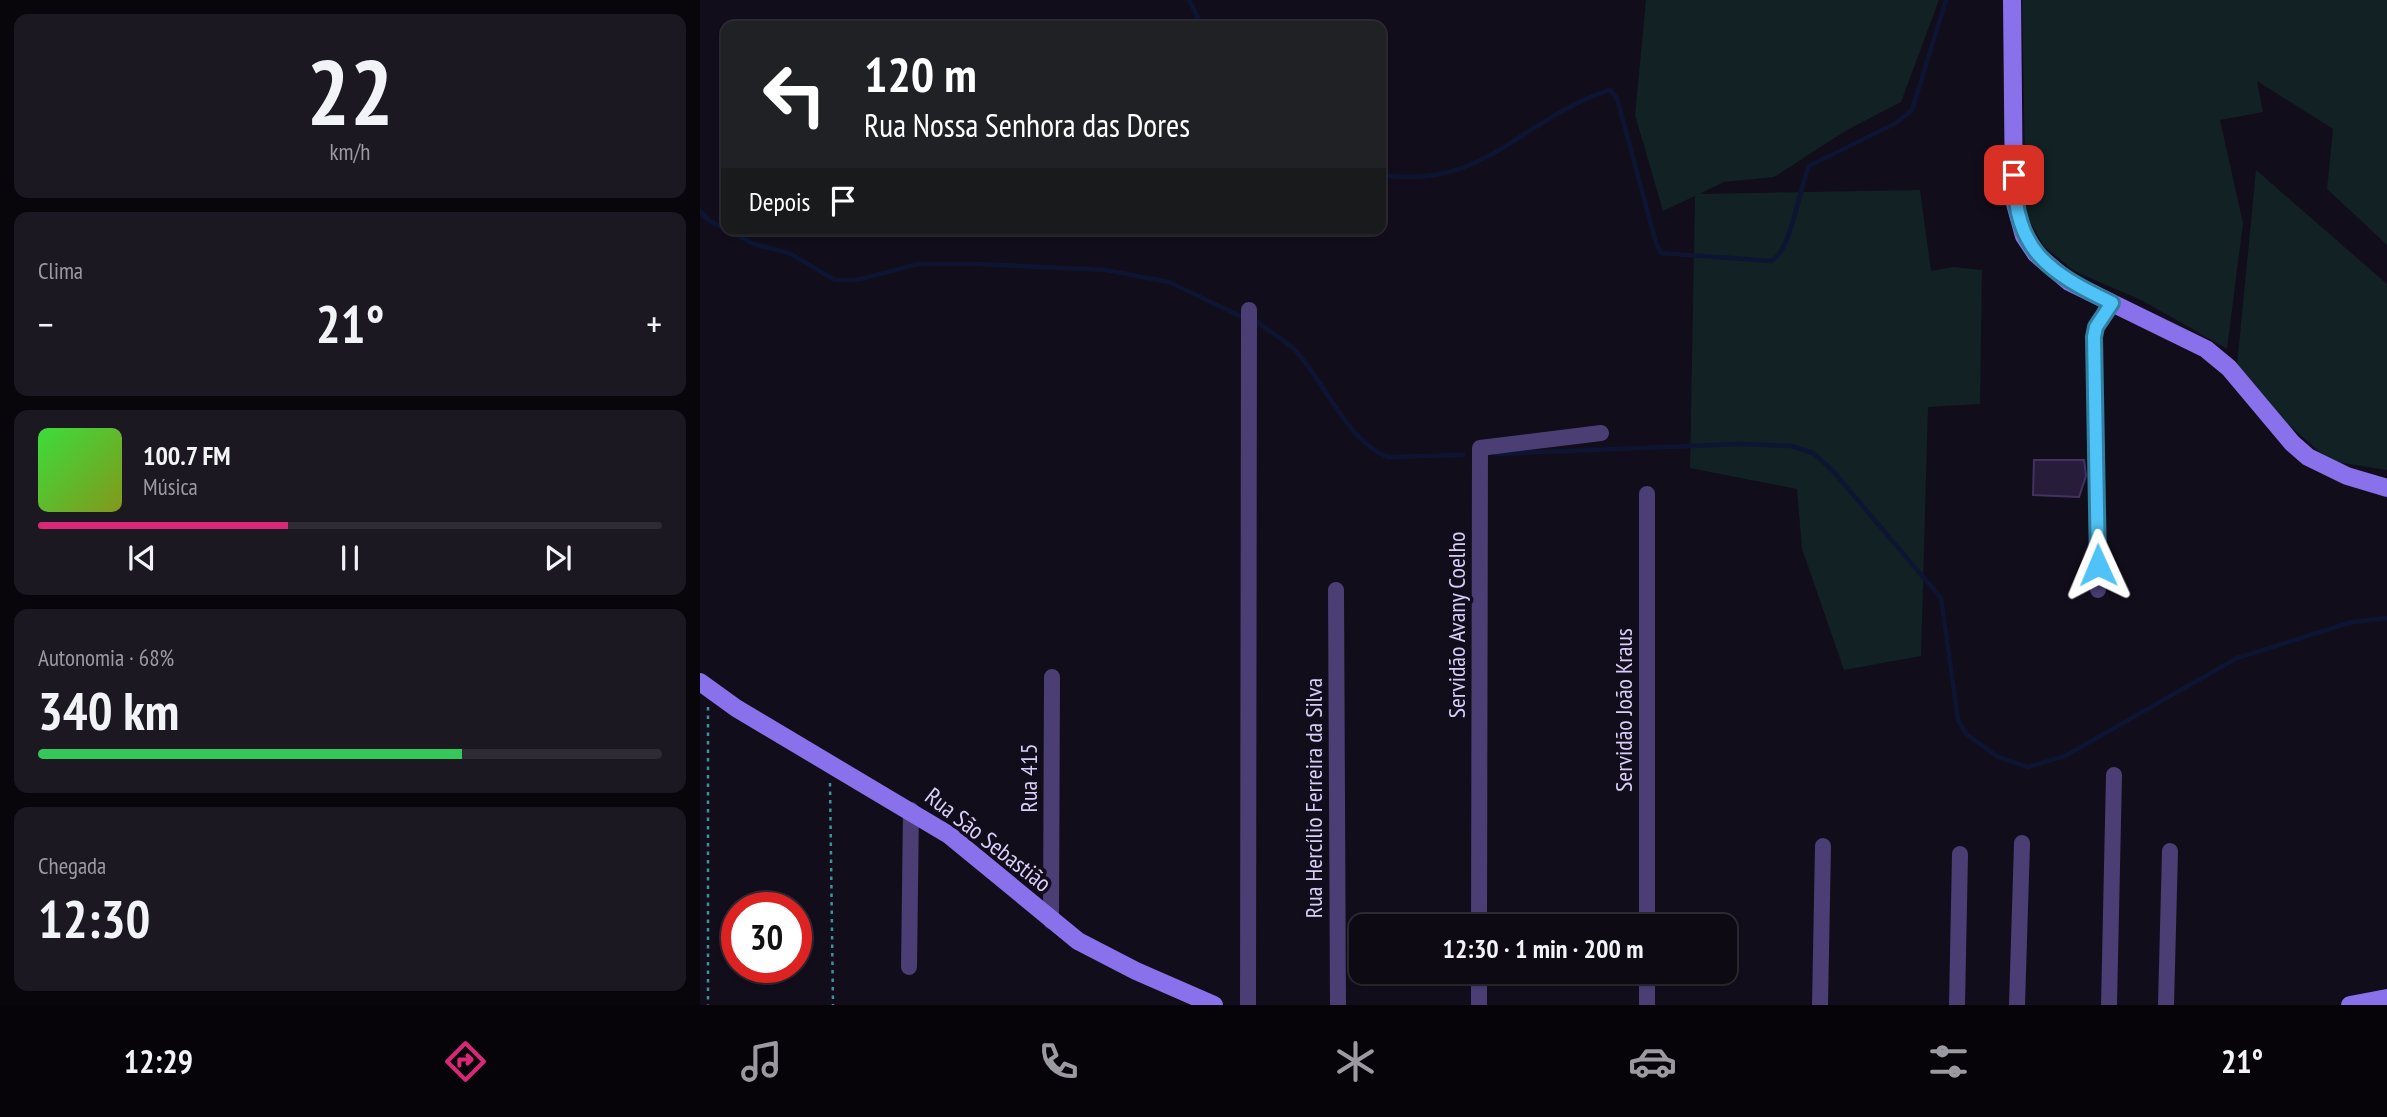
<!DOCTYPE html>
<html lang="pt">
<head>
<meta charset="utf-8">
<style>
  :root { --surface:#0e0a14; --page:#1c1822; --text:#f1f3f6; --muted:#9b9aa0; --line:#2e2b34; --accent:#db2777 }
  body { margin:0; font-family:"PT Sans Narrow",sans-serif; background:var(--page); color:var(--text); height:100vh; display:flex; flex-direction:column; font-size:26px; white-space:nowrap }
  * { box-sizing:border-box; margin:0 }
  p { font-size:23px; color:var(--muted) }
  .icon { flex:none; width:38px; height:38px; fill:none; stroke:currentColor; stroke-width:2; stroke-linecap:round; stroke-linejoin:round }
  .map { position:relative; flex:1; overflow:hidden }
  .drawer { display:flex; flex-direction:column; gap:14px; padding:14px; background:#08060b; width:700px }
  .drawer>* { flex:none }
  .top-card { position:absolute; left:21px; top:21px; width:665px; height:214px; border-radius:14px; box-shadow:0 2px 5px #0004,0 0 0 2px var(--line); background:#202124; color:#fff; overflow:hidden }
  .speed { position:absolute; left:21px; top:892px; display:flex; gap:14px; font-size:35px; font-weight:700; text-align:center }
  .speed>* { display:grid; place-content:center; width:91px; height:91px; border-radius:50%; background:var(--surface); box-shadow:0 2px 5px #0004,0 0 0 2px var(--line); line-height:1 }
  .speed .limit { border:10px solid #d22; background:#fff; color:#111 }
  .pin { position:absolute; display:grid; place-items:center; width:60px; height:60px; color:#fff; margin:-30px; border-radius:14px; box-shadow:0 4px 10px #0006 }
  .me { position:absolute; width:77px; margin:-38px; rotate:359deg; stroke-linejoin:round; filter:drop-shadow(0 0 5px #0008) }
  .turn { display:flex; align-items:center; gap:24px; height:147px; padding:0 28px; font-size:32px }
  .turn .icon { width:91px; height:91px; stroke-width:2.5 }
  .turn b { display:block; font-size:49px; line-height:60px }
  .then { display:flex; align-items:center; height:66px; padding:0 28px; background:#0003; gap:14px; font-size:26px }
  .big { font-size:52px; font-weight:700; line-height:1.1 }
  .drawer .card { flex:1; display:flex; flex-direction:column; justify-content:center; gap:10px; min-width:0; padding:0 24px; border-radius:14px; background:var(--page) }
  .drawer .dial { align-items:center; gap:0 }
  .dial b { font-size:91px; line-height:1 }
  .song { display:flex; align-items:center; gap:21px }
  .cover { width:84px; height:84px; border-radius:10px; background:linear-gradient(135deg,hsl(120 70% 55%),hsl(70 70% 35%)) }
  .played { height:7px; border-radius:4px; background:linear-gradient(90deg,var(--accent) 40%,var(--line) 40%) }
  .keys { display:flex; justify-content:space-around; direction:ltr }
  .heat { display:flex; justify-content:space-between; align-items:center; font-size:38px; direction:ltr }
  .charge { height:10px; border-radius:5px; background:linear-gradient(90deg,#34c759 68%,var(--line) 0) }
  .trip { position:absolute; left:649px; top:914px; width:388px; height:70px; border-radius:14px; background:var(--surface); box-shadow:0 2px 5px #0004,0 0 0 2px var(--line); font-weight:700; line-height:70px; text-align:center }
  .tabs { display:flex; height:112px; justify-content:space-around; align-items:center; background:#060408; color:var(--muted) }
  .tabs .icon { width:49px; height:49px }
  .tabs .current { color:var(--accent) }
  .tabs b { font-size:32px; color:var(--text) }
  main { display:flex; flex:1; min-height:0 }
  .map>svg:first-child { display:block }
</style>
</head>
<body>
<main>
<section class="drawer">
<div class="card dial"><b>22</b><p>km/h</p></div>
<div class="card"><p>Clima</p>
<div class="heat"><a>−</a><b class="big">21°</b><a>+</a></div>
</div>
<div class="card">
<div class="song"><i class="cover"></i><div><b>100.7 FM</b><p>Música</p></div></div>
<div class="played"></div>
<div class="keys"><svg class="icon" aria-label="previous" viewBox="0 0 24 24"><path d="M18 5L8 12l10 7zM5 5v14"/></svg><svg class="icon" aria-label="pause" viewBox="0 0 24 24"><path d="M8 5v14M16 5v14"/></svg><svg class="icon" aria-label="next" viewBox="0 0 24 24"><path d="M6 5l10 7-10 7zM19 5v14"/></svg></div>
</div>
<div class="card"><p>Autonomia · 68%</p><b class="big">340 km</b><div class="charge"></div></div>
<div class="card"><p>Chegada</p><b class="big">12:30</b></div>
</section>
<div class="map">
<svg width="1687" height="1005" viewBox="0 0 1687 1005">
  <rect width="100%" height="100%" fill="#120d1b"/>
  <path fill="#112124" d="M 946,0 L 1239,0 L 1201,102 L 1147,130 L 1074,177 L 1024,182 L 999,194 L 1220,190 L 1231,271 L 1253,267 L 1282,270 L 1280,404 L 1228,407 L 1221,656 L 1144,670 L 1102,549 L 1097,489 L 990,468 L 995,196 L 963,211 L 935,115 Z
    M 1322,0 L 1687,0 L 1687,245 L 1627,189 L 1633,129 L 1557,81 L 1563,112 L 1520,120 L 1543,223 L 1527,349 L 1443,301 L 1374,271 L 1344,246 L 1326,215 Z
    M 1556,170 L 1687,284 L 1687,470 L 1630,461 L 1582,419 L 1537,365 Z"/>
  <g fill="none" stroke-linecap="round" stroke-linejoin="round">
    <path stroke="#0e1533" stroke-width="4.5" d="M 489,0 L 502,26
      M 681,175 C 786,190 821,118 910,90 L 917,98 L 956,243 L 961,253 L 1071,261 C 1091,252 1099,189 1109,166 L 1196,123 L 1212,110 L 1246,0
      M 0,211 L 8,220 L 54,244 L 89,253 L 135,280 L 157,280 L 218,264 L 278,264 L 406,270 L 469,282 L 540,316
      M 555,320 C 569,332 590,342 601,357 C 626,387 651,444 688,457 L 763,455
      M 796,454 L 1040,444 L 1091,446 L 1113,453 L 1132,470 L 1241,598 L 1258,720 L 1266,734 L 1298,757 L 1328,767 L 1365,756 L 1537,658 L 1652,622 L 1687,618"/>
  </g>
  <path fill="#271c39" stroke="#433162" stroke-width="2" d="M 1334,460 L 1384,460 L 1386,476 L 1379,497 L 1333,495 Z"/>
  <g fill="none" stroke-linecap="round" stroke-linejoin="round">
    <path stroke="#3b939f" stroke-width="2.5" stroke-dasharray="3.5 5" stroke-linecap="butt" d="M 8,707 L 8,1005
      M 130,783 L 133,1005"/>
    <path stroke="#4a3e74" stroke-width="16" d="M 947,494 L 947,926
      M 636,590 L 638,1005
      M 1398,590 L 1394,337 L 1396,326 L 1412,303
      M 351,921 L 352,677
      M 779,926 L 780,448 L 901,433
      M 209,967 L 211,810
      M 947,971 L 947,1005
      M 548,1005 L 549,310
      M 779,1005 L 779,971
      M 1120,1005 L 1123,846
      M 1257,1005 L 1260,854
      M 1317,1005 L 1322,843
      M 1409,1005 L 1414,775
      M 1466,1005 L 1470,851"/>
    <path stroke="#8a71ec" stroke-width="18" d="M 1312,0 L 1314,200 L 1324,236 L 1336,254 L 1369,282 L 1506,349 L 1529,368 L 1592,443 L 1608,457 L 1647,476 L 1687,488
      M 0,682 L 36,708 L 249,835 L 378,941 L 436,971 L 514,1005
      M 1650,1005 L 1687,998"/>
  </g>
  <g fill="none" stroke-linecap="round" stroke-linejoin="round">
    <defs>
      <path id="route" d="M 1314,175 C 1315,251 1348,272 1412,303 L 1396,327 L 1394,337 L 1398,565"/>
    </defs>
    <use href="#route" stroke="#337fa1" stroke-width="18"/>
    <use href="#route" stroke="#4fc3f7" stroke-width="12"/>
  </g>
  <g text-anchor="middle" stroke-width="7" stroke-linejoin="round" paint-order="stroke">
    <g font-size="24" fill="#dacef9" stroke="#120d1b">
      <text transform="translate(757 625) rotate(-90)" y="8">Servidão Avany Coelho</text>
      <text transform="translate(924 710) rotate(-90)" y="8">Servidão João Kraus</text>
      <text transform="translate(329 778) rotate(-90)" y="8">Rua 415</text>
      <text transform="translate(614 798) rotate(-90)" y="8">Rua Hercílio Ferreira da Silva</text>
      <text transform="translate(288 840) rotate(38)" y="8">Rua São Sebastião</text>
    </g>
  </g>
</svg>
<div class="speed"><div class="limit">30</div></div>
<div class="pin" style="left:1314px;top:175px;background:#d93025"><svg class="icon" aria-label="arrive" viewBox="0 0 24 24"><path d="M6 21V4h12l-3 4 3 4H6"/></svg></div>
<svg class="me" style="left:1398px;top:565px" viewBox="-20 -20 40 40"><path d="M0-17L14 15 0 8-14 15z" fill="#4fc3f7" stroke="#fff" stroke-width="4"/></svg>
<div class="trip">12:30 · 1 min · 200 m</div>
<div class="top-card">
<div class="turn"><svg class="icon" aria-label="left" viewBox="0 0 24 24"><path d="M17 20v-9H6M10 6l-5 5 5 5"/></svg><div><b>120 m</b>Rua Nossa Senhora das Dores</div></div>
<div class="then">Depois<svg class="icon" aria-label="arrive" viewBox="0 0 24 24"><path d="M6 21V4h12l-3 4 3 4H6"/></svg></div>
</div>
</div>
</main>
<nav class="tabs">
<b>12:29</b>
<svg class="icon current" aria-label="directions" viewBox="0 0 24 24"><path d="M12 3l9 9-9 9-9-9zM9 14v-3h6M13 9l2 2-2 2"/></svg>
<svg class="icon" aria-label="music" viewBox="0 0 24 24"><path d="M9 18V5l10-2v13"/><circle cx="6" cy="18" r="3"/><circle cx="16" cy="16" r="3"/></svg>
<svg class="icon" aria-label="phone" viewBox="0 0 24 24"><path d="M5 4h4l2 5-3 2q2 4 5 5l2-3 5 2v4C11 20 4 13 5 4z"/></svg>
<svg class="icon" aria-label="climate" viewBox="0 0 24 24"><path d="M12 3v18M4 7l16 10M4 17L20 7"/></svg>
<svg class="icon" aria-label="car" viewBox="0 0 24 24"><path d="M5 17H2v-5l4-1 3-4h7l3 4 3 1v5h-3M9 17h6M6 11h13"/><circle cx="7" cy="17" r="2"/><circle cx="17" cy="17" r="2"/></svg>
<svg class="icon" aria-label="filters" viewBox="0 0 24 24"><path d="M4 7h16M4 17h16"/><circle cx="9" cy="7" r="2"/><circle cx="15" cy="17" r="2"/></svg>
<b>21°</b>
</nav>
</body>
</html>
